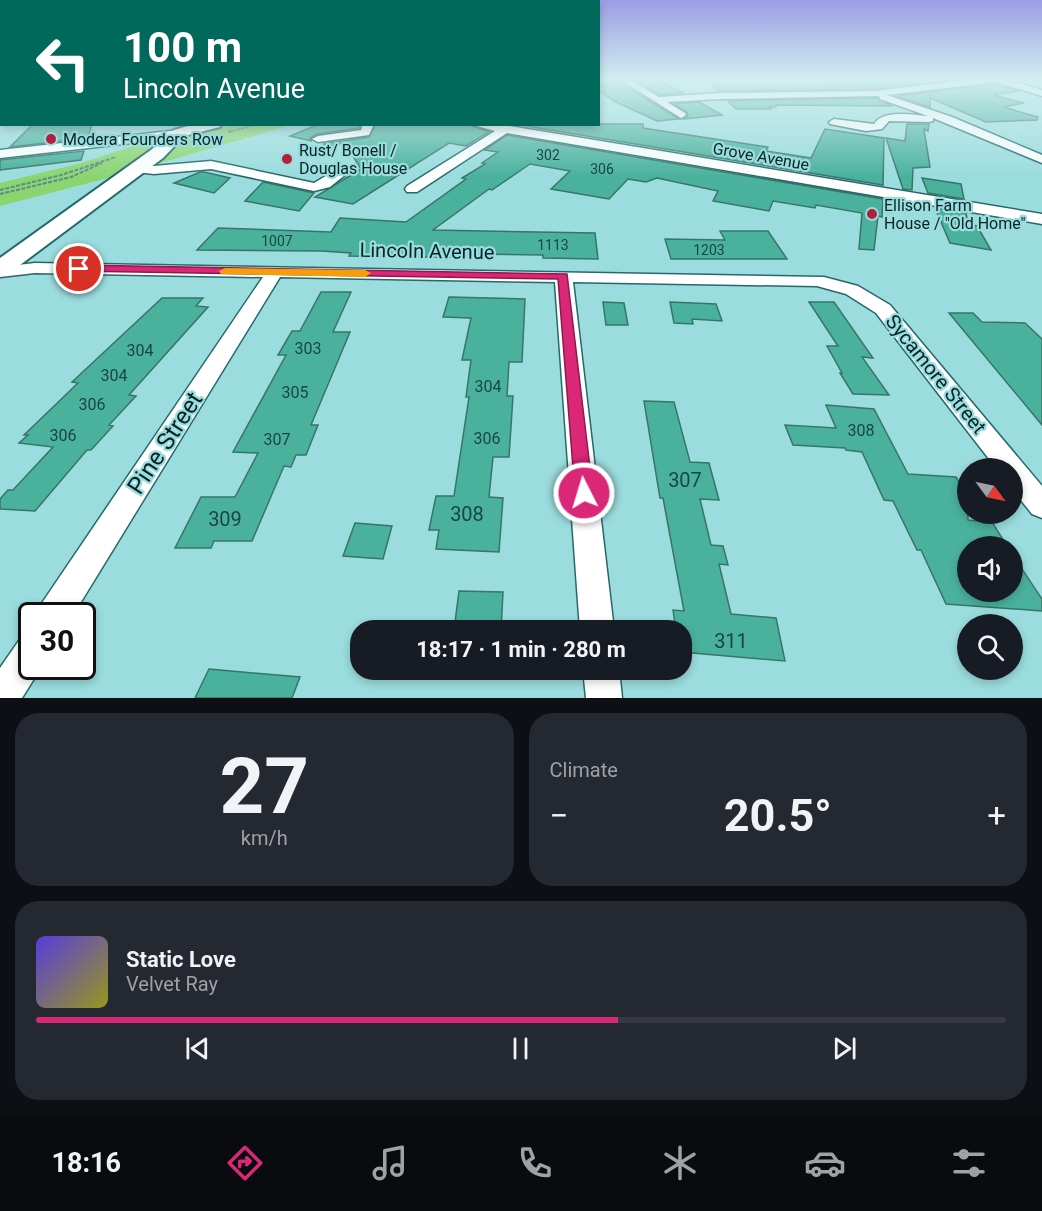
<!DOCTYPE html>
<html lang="en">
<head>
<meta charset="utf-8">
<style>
  :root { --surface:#171b24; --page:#242831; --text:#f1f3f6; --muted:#9ea1a6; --line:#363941; --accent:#db2777 }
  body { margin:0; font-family:Roboto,sans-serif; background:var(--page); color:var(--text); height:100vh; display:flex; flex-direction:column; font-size:22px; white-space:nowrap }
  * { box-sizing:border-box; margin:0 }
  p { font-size:20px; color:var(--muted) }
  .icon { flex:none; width:33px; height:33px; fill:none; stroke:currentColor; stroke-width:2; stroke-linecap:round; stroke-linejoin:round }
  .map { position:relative; height:698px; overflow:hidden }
  .panel { display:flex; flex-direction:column; gap:15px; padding:15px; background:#0d0f14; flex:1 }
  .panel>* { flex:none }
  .banner { position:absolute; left:0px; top:0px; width:600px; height:126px; box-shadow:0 3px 9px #0003; background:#00695c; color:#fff; overflow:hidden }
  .needle { width:39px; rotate:123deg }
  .controls { position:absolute; left:957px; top:458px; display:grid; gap:12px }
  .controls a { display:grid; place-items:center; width:66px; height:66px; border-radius:50%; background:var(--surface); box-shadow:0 3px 9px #0003; font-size:30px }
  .speed { position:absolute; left:18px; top:602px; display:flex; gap:12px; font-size:30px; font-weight:700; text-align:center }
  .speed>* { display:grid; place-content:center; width:78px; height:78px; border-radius:50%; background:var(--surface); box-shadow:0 3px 9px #0003; line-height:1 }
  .speed .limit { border:3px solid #111; border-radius:9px; background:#fff; color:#111 }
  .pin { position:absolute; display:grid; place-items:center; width:51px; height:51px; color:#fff; margin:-26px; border:3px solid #fff; border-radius:50%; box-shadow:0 2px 6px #0007 }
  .me { position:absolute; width:66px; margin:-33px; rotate:355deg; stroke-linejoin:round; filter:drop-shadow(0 0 4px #0008) }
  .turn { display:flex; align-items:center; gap:21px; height:126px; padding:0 24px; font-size:27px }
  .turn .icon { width:78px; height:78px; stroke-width:2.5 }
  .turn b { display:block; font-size:42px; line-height:51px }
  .big { font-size:45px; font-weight:700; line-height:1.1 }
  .panel .tile { flex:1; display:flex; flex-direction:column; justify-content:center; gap:9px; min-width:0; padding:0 21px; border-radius:24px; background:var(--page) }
  .panel .dial { align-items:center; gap:0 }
  .dial b { font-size:78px; line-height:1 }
  .song { display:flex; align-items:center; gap:18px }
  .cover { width:72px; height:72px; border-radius:9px; background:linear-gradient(135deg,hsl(250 70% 55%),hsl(60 70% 35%)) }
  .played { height:6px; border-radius:3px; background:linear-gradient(90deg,var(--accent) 60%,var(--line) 60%) }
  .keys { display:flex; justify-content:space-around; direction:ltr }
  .heat { display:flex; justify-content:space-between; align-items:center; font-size:33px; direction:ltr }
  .panel .tiles { flex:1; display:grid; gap:15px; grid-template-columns:1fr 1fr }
  .tile:last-child { grid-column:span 2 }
  .trip { position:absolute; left:350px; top:620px; width:342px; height:60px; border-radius:24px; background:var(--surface); box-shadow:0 3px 9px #0003; font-weight:700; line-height:60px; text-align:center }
  .tab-bar { display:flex; height:96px; justify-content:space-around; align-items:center; background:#090b0e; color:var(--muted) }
  .tab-bar .icon { width:42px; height:42px }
  .tab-bar .current { color:var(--accent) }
  .tab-bar b { font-size:27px; color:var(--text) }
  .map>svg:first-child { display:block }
</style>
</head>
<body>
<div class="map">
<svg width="1042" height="698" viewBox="0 0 1042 698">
  <rect width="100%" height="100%" fill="#9bdcde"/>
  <path fill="#8bd571" d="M 234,125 L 291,125 L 108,178 L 0,206 L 0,183 L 85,162 L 145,142 L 198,134 Z"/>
  <path fill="#4ab19d" stroke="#387568" stroke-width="1.5" d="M 657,79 L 683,93 L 660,95 L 636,80 Z
    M 831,79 L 957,79 L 874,89 L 718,91 L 712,85 L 830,85 Z
    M 619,82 L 679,119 L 657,121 L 614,101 L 598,90 L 598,84 Z
    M 995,84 L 1019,91 L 993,95 L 1024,103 L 1003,107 L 1038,117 L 1037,120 L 986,122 L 930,98 L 930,107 L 897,96 Z
    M 877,98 L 892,106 L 776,105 L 776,107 L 769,107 L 771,109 L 736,109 L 728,101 Z
    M 699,102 L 722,115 L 684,119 L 688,116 L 687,112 L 674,104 Z
    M 33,124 L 92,124 L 88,138 L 10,147 Z
    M 319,124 L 360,124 L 359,128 L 317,134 L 310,138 L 311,141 L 290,136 Z
    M 376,124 L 467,124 L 489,132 L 466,146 L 449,143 L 353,204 L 315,197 L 361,169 L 344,142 L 335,146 L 323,144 L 369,137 Z
    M 514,124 L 643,124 L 643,128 L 768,147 L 766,151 L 811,158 L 825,129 L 884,138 L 883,185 Z
    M 907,124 L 929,124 L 928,131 L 924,129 L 930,167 L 913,168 L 912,190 L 903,189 L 886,138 L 905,141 Z
    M 507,135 L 883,199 L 882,217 L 878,216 L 874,250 L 859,249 L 862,213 L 816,205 L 815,208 L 773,201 L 769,211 L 713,201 L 718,191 L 657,178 L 646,182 L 628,179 L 609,199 L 551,189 L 570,171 L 530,164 L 492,190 L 489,189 L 433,230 L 595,233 L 598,259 L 543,258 L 543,255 L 467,254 L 456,257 L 402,257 L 349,256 L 351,253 L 322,251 L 197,250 L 218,228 L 331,232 L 340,218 L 406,222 L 466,179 L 462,178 L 485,164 L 482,163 L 498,152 L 485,150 Z
    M 84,151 L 81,160 L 0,170 L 0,160 Z
    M 200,172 L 204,172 L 230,178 L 214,193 L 174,183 Z
    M 922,178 L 961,184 L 964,199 L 928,193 Z
    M 263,182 L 314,193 L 299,211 L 245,201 Z
    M 935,208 L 966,213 L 968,224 L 977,226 L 991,250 L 950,243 Z
    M 720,231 L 768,231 L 787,259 L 671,259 L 665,239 L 725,240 Z
    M 321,292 L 351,292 L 333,332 L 350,332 L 311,425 L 318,425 L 306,455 L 296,455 L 291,467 L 284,466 L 252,541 L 214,541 L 211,548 L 175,548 L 201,497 L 235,497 L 258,453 L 233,452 L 286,355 L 278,355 L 292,331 L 300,331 Z
    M 449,297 L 525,299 L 522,362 L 509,362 L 507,396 L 513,396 L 509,457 L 493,457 L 489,497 L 503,498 L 499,552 L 436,549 L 439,530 L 429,530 L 436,496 L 454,496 L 469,397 L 466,397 L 471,360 L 462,360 L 471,318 L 443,317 Z
    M 162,298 L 203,298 L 196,306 L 208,307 L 129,395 L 136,396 L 109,425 L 113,426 L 91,450 L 87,450 L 35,511 L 0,509 L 0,499 L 8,490 L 13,490 L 53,447 L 19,443 L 28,435 L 24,435 L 78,383 L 72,382 Z
    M 603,302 L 624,303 L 628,325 L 606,325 Z
    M 670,302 L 716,304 L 722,321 L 692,319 L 693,324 L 674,323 Z
    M 809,302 L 834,302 L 873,358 L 862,357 L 889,395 L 853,394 L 840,373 L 842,373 L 827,346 L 838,346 Z
    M 949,313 L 973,313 L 982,322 L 1025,323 L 1042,339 L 1042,425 Z
    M 644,401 L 674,402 L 690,462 L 709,463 L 719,500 L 700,499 L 711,545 L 723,546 L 728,565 L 719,564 L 731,614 L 776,618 L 785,661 L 681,652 L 681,630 L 676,630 L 673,610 L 684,611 L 663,498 L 660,498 Z
    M 826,405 L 874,409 L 908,474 L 956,477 L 968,497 L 968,520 L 992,522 L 1007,546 L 968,546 L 968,591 L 1012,591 L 1012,554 L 1042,599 L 1042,611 L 946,604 L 921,550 L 917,550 L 893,501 L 884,500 L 862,452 L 846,450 L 845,448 L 793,445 L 785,425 L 836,428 Z
    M 355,523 L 392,526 L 383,559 L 343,556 Z
    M 459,591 L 503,592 L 501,630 L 454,630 Z
    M 209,669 L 300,677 L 292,698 L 195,698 Z"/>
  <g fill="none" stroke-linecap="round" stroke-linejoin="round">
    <defs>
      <path id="minor" d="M 619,79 L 629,79 L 659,97 L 720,93 L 874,91 L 975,79 L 1005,79 L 1042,90 L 1042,96 L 996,82 L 887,95 L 952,117 L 1042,155 L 1042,163 L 933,118 L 933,121 L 929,122 L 889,121 L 882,129 L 866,131 L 830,124 L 829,122 L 834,119 L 874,124 C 883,109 913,115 928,116 L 880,99 L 879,96 L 720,99 L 667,102 L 685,113 L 686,115 L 681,118 Z
        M 363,124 L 374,124 L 369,135 L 318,142 L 312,139 L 318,136 L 361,130 Z
        M 469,124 L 497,124 L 1042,214 L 1042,224 L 507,133 L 417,192 L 407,192 L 405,189 L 407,186 L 495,131 Z
        M 179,130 L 183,131 L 183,135 L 132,143 L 0,158 L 0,150 Z
        M 211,161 L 314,183 L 339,168 L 344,167 L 350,171 L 330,187 L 314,191 L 211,169 L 154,174 L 136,172 L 130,168 L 136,164 L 154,166 Z
        M 35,263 L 824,277 L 858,286 L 890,305 L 1042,486 L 1042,518 L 1032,514 L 1012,489 L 1012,468 L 996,468 L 876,313 L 846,294 L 817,286 L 573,282 L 614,630 L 580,630 L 555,282 L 280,277 L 73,615 L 38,615 L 42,603 L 263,277 L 35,273 L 0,277 L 0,267 Z
        M 32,634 L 32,666 L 42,666 L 22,698 L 0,698 L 0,668 L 20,639 Z
        M 583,669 L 619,669 L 622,698 L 586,698 Z"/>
      <path id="secondary" d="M 195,124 L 222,124 L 220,127 L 184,136 L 163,158 L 8,274 L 0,276 L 0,258 L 151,150 L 174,130 Z"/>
      <path id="primary" d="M 0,87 L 2,87 L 2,95 L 0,95 Z"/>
    </defs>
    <use href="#minor" stroke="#26696b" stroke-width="3"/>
    <use href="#secondary" stroke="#26696b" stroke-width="4"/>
    <use href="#primary" stroke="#26696b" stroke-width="3"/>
    <path stroke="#5a8b8d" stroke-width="1.5" stroke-dasharray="3 1.5" stroke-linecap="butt" d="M 598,81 L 610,81
      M 228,132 L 260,124"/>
    <path stroke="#5a8b8d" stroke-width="2" stroke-dasharray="4 1.5" stroke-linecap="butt" d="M 228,132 L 233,131
      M 0,190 L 61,175 L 116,157
      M 0,194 L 71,177 L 102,163"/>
    <use href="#minor" fill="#fff" fill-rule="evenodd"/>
    <use href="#secondary" fill="#fff" fill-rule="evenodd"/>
    <use href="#primary" fill="#fff" fill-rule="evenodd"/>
  </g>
  <linearGradient id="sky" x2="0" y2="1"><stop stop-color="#9b9de5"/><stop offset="0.45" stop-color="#d2eff0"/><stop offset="1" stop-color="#d2eff0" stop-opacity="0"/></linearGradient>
  <rect width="1042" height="177" fill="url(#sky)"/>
  <path fill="#db2777" stroke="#8e194d" stroke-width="1.5" d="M 79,265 L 567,274 L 593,493 L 590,498 L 584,500 L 578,498 L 575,493 L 558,279 L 75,271 L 73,269 Z"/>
  <path fill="#f59e0b" d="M 225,268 L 365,270 L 371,273 L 365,277 L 221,274 L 219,271 Z"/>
  <g fill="#b22039" stroke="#9bdcde" stroke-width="2">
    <circle cx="51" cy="139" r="6"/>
    <circle cx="287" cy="159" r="6"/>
    <circle cx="872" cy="214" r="6"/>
  </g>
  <g text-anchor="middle" stroke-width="4.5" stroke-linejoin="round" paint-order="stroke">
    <g font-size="14" fill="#184743">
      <text x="548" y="160">302</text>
      <text x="602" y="174">306</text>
      <text x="277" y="246">1007</text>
      <text x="553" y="250">1113</text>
      <text x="709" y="255">1203</text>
    </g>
    <g font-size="16" fill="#082425" stroke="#9bdcde" text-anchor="start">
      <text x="63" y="145">Modera Founders Row</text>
      <text x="299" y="156">Rust/ Bonell /<tspan x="299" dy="18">Douglas House</tspan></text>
      <text x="884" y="211">Ellison Farm<tspan x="884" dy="18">House / "Old Home"</tspan></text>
    </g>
    <g font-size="16" fill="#082425" stroke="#9bdcde">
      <text transform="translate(761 156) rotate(10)" y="6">Grove Avenue</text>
    </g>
    <g font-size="16" fill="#184743">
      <text x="308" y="354">303</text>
      <text x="140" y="356">304</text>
      <text x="114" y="381">304</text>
      <text x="488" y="392">304</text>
      <text x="295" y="398">305</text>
      <text x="92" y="410">306</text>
      <text x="861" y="436">308</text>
      <text x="63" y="441">306</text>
      <text x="487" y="444">306</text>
      <text x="277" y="445">307</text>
    </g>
    <g font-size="20" fill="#082425" stroke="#9bdcde">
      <text transform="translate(427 251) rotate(1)" y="7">Lincoln Avenue</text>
      <text transform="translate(936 374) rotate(51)" y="7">Sycamore Street</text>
    </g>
    <g font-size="20" fill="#184743">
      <text x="685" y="487">307</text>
      <text x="467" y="521">308</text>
      <text x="225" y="526">309</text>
      <text x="731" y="648">311</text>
    </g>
    <g font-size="24" fill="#082425" stroke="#9bdcde">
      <text transform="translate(165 443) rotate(-57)" y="8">Pine Street</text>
    </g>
  </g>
</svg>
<div class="controls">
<a><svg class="needle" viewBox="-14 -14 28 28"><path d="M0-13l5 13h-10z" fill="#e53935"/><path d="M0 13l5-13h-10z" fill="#9ea1a6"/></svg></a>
<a><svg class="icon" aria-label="sound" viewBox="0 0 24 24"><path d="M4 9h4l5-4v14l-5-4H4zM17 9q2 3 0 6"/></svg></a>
<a><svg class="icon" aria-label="search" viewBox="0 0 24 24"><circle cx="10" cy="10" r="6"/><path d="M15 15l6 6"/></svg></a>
</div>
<div class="speed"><div class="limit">30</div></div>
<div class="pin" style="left:79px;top:269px;background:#d93025"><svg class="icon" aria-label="arrive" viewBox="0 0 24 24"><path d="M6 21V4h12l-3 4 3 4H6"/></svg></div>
<svg class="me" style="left:584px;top:493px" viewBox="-20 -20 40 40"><circle r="17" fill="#db2777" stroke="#fff" stroke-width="3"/><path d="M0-11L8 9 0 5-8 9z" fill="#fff"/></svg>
<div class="trip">18:17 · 1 min · 280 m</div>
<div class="banner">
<div class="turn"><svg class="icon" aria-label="left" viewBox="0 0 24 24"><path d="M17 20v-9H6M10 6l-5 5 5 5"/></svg><div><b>100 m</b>Lincoln Avenue</div></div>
</div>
</div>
<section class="panel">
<div class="tiles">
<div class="tile dial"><b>27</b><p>km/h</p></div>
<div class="tile"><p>Climate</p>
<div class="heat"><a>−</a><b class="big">20.5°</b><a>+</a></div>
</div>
<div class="tile">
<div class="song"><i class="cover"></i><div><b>Static Love</b><p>Velvet Ray</p></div></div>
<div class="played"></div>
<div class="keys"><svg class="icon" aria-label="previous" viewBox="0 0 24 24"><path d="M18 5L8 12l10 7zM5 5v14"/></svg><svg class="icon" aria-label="pause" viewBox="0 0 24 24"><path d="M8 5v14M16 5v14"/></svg><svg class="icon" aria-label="next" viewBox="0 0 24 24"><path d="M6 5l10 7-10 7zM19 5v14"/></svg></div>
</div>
</div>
</section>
<nav class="tab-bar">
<b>18:16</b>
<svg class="icon current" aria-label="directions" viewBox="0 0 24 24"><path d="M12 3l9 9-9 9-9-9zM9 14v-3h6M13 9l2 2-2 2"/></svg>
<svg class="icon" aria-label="music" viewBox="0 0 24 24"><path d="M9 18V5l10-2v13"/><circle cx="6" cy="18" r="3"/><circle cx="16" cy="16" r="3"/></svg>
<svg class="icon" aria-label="phone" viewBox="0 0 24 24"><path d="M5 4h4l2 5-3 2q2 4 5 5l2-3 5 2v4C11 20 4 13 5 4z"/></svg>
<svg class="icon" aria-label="climate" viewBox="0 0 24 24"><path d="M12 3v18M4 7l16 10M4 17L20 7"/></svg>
<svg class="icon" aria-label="car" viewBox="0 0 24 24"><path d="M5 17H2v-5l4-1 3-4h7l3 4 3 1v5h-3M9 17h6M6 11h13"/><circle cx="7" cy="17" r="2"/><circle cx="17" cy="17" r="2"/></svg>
<svg class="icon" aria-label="filters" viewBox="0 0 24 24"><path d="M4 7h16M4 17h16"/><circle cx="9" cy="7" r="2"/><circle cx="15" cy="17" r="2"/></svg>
</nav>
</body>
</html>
